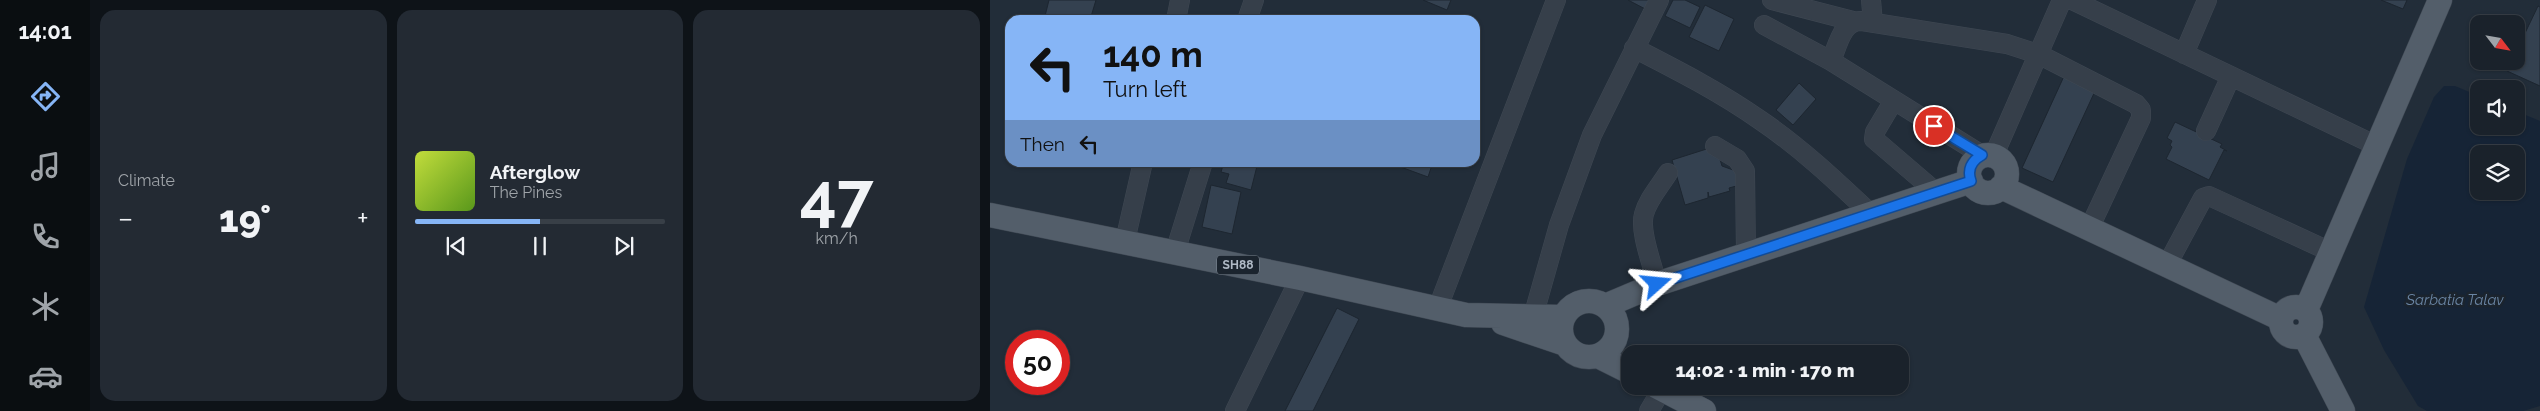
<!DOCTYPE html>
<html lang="en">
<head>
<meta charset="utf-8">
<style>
  :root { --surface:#1a222b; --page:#232a33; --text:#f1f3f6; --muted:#9fa4a9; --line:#383f47; --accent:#86b5f6 }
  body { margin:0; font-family:Raleway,sans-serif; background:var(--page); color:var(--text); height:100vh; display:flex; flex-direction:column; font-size:19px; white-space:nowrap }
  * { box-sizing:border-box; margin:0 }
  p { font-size:16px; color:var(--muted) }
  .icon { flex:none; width:28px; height:28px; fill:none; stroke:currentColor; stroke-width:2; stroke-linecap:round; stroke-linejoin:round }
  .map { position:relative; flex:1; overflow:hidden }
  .drawer { display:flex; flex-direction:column; gap:10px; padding:10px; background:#0e1318; width:900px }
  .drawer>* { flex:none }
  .guide { position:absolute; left:15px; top:15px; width:475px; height:152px; border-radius:15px; box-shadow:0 1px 4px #0004,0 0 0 1px var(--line); background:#86b5f6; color:#111; overflow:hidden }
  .needle { width:32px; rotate:121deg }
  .tools { position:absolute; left:1480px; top:15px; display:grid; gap:10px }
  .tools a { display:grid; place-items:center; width:55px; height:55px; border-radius:10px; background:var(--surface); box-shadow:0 1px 4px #0004,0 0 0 1px var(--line); font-size:25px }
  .speed { position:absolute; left:15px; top:330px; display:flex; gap:10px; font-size:25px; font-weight:700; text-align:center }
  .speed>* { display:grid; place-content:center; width:65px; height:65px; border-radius:50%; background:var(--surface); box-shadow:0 1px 4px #0004,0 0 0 1px var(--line); line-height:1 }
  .speed .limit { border:8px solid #d22; background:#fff; color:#111 }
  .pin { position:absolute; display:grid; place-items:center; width:42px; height:42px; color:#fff; margin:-21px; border:2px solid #fff; border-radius:50%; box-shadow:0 1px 5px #0007 }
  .me { position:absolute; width:55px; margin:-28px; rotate:72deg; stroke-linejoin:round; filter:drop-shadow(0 0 4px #0008) }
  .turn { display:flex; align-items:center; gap:18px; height:105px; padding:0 15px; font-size:22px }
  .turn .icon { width:65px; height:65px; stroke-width:2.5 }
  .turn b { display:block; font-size:35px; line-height:42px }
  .then { display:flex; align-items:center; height:48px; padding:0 15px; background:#0003; gap:10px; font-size:19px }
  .big { font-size:38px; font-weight:800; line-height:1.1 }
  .drawer .widget { flex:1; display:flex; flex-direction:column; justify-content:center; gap:8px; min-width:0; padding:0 18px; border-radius:15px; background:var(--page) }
  .drawer .dial { align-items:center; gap:0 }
  .dial b { font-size:65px; line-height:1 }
  .song { display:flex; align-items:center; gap:15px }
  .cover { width:60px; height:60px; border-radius:8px; background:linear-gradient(135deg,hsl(70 70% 55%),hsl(90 70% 35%)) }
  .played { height:5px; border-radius:2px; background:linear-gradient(90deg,var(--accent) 50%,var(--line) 50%) }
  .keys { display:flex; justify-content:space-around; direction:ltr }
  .heat { display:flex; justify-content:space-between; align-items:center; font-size:28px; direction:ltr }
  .drawer .tiles { flex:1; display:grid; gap:10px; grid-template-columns:repeat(3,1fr) }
  .trip { position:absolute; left:631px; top:345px; width:288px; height:50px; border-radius:15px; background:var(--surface); box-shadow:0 1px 4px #0004,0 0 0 1px var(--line); font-weight:800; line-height:50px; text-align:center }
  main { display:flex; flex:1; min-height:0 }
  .tabs { display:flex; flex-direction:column; width:90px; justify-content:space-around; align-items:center; background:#0a0e11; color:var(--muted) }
  .tabs .icon { width:35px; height:35px }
  .tabs .on { color:var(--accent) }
  .tabs b { font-size:22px; color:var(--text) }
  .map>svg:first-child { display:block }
</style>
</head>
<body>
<main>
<nav class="tabs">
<b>14:01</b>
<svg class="icon on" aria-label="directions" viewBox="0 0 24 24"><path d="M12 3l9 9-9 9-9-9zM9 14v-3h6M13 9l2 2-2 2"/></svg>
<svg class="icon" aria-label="music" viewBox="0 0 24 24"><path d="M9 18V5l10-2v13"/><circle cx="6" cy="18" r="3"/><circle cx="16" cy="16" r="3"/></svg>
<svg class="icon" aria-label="phone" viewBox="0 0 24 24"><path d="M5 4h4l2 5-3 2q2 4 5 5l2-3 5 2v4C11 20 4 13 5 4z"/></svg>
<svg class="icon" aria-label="climate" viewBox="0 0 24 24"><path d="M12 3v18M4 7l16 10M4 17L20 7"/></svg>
<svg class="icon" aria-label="car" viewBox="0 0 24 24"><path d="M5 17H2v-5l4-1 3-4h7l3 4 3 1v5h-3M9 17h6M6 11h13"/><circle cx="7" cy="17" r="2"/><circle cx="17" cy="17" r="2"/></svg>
</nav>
<section class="drawer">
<div class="tiles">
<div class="widget"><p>Climate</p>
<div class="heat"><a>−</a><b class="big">19°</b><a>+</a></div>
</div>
<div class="widget">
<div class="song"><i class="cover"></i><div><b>Afterglow</b><p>The Pines</p></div></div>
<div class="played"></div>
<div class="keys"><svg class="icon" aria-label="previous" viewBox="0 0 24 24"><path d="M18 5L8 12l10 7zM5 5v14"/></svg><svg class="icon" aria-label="pause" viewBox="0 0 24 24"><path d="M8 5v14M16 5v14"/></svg><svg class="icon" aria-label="next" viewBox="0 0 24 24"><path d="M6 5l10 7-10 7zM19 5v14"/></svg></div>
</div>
<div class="widget dial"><b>47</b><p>km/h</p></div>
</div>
</section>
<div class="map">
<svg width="1550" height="411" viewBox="0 0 1550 411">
  <rect width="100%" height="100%" fill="#222d39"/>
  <path fill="#162436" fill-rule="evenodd" d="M 1454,86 L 1465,86 L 1489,96 L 1489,126 L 1526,126 L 1526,111 L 1550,121 L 1550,406 L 1533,411 L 1437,411 L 1428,406 L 1394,350 L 1374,307 L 1417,159 L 1444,97 ZM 1489,154 L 1526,154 L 1526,191 L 1489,191 Z"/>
  <path fill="#344150" stroke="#1d2630" d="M 59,0 L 106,0 L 100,20 L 54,20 Z
    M 433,0 L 461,0 L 457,10 Z
    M 638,0 L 664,0 L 659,11 Z
    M 683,0 L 695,0 L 710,7 L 700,28 L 675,16 Z
    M 1391,0 L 1417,0 L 1413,9 Z
    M 715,5 L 744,19 L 729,51 L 699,37 Z
    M 1548,6 L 1550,7 L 1550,86 L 1517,71 L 1522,61 L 1526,61 L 1526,52 Z
    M 1075,74 L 1106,89 L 1063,182 L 1032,168 Z
    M 809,83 L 826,99 L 803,125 L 786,110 Z
    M 1185,122 L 1232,144 L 1230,147 L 1237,151 L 1234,150 L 1219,180 L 1176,159 L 1182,147 L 1180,145 L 1182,141 L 1177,138 Z
    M 726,146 L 732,166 L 746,171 L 750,185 L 739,188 L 740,191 L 719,197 L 718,192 L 718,198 L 695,205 L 682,160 Z
    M 234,162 L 268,162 L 261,190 L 236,183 L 239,174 L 231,172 Z
    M 397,162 L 443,162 L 438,177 Z
    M 221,185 L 251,192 L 242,234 L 212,227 Z
    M 347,308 L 369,319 L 323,411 L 295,411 Z"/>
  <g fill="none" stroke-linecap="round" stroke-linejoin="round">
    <defs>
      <path id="minor" d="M 782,0 L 863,21
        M 881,0 L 883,23
        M 1082,0 L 1387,146
        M 186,20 L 190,0
        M 257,20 L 264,0
        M 774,25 L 841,61 L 992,155
        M 644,48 C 687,70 730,92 770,120 C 810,147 846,181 881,214
        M 1194,54 L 1217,0
        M 841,61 C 848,45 852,20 872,21 L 1017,44 L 1048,54 L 1146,104 L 1151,110 L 1151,118 L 1099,229
        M 904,100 L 885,132 L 884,139 L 947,193
        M 1216,131 L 1241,76
        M 725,146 L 747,159 L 755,171 L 756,255
        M 1004,155 L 1072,0
        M 135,241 L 153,162
        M 185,252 L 213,162
        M 1177,265 L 1213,198 L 1219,196 L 1341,252
        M 667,284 C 663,266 649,231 654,214 C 658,199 670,186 678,173
        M 447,310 L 566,0
        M 543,317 L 569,225 L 602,135 L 669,0
        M 245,411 L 310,278
        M 659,411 L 672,389"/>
      <path id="major" d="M979 174a19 19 0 1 1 38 0a19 19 0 1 1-38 0Z
        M 1011,187 L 1291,319
        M 0,215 L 310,278 L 476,315 L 573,317
        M571 329a28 28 0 1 1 56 0a28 28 0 1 1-56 0Z
        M 615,306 L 667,284 L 981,181
        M1291 322a15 15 0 1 1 30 0a15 15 0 1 1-30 0Z
        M 1316,310 L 1450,0
        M 513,323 L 575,344
        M 1314,335 L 1353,411
        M 608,356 L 640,372
        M 666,386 L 714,411"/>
    </defs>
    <use href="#minor" stroke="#3f4853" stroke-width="20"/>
    <use href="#major" stroke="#3f4853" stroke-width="25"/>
    <use href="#minor" stroke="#363f4a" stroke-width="19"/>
    <use href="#major" stroke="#535e6a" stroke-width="24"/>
  </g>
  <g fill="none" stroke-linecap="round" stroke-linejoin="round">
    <defs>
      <path id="route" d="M 667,284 L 981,181 C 977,170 981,161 992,155 L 944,126"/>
    </defs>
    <use href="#route" stroke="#114b97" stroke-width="12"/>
    <use href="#route" stroke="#1a73e8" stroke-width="9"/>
  </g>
  <g text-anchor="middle" stroke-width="5" stroke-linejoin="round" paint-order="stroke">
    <rect fill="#1b242e" stroke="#838d98" stroke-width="1" x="227" y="255.5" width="42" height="19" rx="4"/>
    <g font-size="12" font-weight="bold" fill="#b0bac6">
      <text x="248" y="269">SH88</text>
    </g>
    <g font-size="15" font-style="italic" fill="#6a85a4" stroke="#1b242e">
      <text x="1465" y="305">Sarbatia Talav</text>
    </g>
  </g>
</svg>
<div class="tools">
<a><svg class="needle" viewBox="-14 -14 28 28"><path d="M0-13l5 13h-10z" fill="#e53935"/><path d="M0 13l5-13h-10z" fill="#9fa4a9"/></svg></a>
<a><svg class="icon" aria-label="sound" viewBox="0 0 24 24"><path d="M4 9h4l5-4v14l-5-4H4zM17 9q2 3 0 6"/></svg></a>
<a><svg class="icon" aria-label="layers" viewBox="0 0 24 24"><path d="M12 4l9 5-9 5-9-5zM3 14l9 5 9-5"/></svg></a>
</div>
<div class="speed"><div class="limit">50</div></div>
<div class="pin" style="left:944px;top:126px;background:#d93025"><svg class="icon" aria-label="arrive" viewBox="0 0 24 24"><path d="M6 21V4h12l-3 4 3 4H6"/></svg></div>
<svg class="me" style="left:667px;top:284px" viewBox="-20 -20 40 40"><path d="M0-17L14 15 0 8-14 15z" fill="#1a73e8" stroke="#fff" stroke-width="4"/></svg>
<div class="trip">14:02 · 1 min · 170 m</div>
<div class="guide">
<div class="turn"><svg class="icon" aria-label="left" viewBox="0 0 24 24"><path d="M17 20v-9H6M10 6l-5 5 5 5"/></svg><div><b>140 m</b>Turn left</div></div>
<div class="then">Then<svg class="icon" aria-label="left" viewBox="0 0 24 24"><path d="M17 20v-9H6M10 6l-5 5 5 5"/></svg></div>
</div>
</div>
</main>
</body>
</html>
